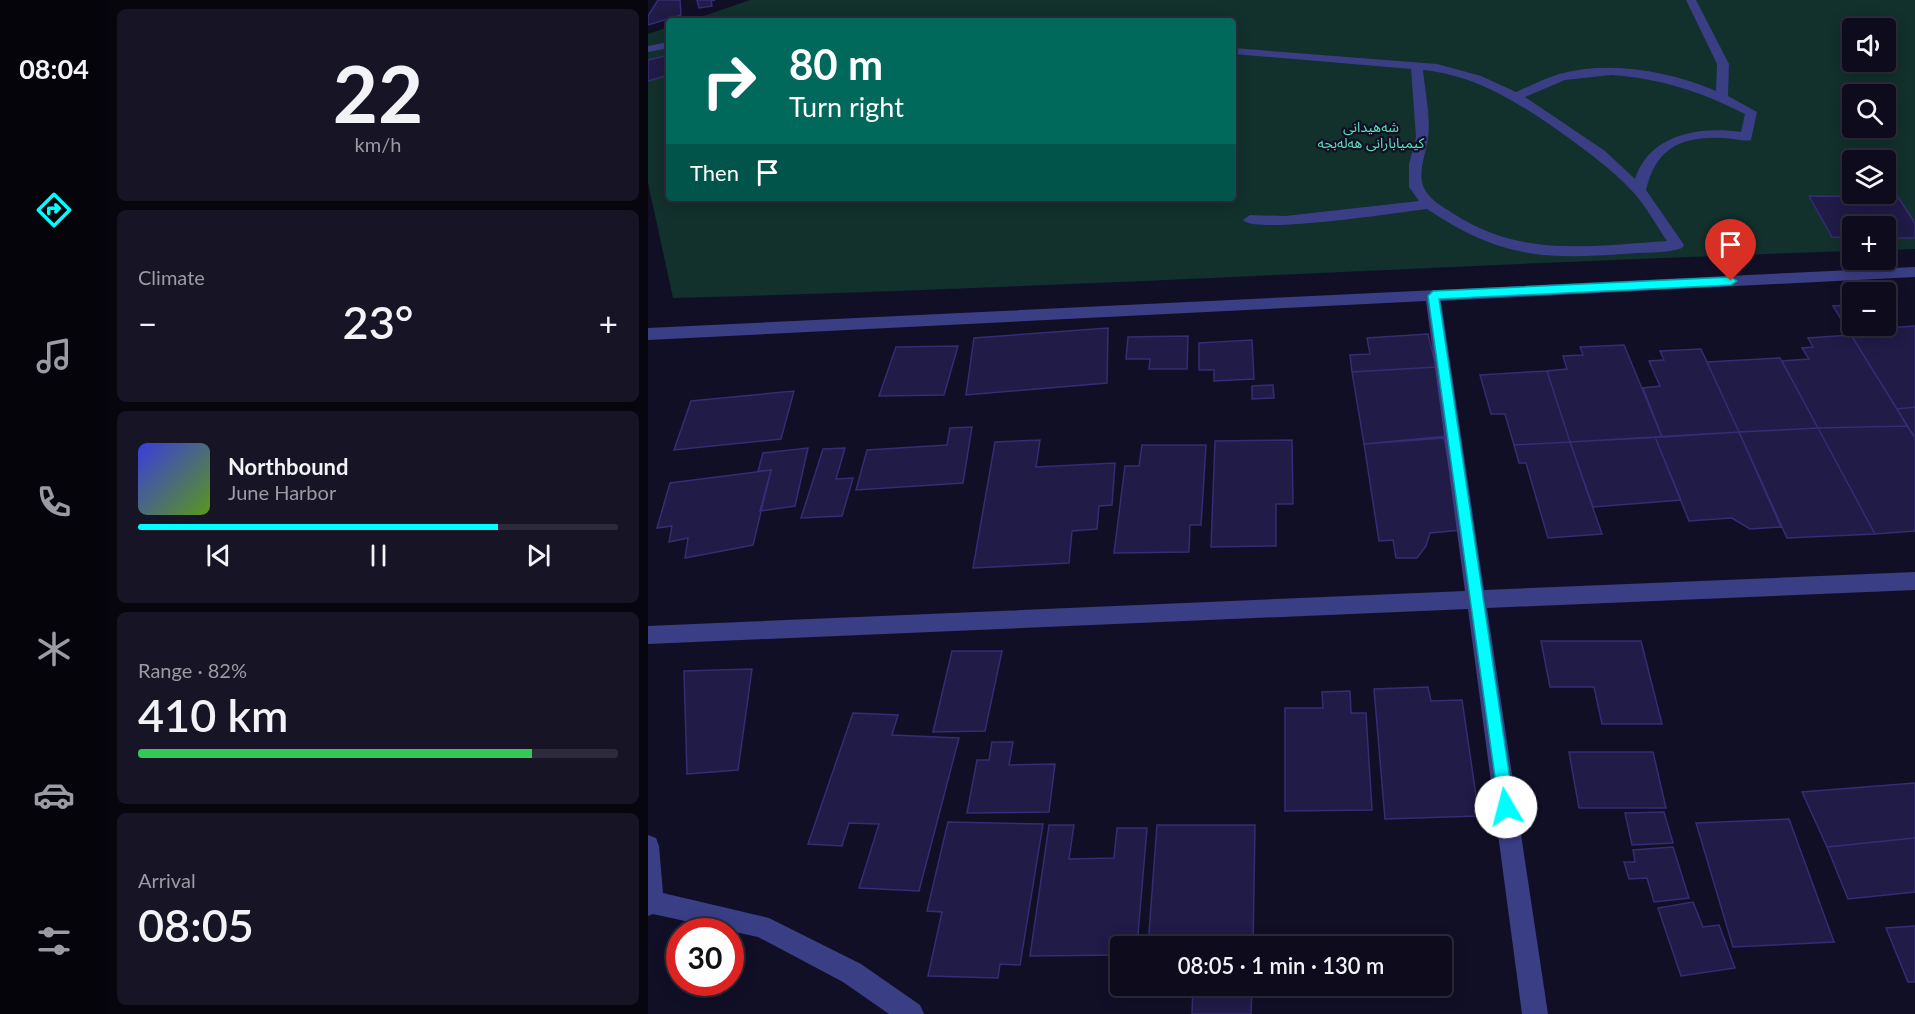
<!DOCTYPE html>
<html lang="en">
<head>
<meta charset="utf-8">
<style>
  :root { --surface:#0d0b1c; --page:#161425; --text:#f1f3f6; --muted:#9a9ba3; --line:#2d2b3b; --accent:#00feff }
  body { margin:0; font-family:Lato,"Noto Sans Arabic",sans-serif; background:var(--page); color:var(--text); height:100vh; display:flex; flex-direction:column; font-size:22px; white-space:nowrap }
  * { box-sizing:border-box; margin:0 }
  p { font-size:20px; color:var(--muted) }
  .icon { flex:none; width:33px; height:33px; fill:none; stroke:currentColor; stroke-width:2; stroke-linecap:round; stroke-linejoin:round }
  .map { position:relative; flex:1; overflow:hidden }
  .details { display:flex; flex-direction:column; gap:9px; padding:9px; background:#07060f; width:540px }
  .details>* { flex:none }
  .top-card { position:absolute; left:18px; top:18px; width:570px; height:183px; border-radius:6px; box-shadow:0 3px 15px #0003,0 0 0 2px var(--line); background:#00695c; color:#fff; overflow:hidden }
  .buttons { position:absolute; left:1194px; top:18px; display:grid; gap:12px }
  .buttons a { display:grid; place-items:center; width:54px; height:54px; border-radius:6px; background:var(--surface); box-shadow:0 3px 15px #0003,0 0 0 2px var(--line); font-size:30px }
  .speed { position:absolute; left:18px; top:918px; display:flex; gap:12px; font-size:30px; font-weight:700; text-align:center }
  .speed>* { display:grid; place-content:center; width:78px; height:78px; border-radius:50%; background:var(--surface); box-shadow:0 3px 15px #0003,0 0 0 2px var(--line); line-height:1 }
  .speed .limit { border:9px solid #d22; background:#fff; color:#111 }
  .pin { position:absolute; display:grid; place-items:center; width:51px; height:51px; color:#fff; margin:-62px -26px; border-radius:50% 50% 50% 0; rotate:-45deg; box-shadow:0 0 6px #0007 }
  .pin .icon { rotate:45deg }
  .me { position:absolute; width:66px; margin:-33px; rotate:352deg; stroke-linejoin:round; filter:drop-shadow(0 0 4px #0008) }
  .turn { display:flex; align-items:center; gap:21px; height:126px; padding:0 24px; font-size:27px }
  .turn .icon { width:78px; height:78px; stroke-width:2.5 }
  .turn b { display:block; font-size:42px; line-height:51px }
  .then { display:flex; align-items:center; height:57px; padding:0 24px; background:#0003; gap:12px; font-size:22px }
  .big { font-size:45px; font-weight:600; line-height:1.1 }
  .details .card { flex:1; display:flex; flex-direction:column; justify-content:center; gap:9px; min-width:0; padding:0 21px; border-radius:9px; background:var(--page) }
  .details .dial { align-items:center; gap:0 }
  .dial b { font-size:78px; line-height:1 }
  .song { display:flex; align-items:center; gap:18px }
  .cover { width:72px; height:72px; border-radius:9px; background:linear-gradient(135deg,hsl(240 70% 55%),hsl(90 70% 35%)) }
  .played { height:6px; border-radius:3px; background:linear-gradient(90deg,var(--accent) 75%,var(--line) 75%) }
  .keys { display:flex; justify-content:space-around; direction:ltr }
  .heat { display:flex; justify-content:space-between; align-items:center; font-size:33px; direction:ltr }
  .charge { height:9px; border-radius:4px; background:linear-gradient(90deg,#34c759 82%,var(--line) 0) }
  .trip { position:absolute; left:462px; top:936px; width:342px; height:60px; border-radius:6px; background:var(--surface); box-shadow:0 3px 15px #0003,0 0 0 2px var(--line); font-weight:600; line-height:60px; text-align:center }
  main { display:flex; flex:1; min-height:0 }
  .tab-bar { display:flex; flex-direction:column; width:108px; justify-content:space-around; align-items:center; background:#05040b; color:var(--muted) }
  .tab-bar .icon { width:42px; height:42px }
  .tab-bar .on { color:var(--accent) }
  .tab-bar b { font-size:27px; color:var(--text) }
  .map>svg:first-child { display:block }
</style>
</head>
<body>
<main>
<nav class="tab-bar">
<b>08:04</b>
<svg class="icon on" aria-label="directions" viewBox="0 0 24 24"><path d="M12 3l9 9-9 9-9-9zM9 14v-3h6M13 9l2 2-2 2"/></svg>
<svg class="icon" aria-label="music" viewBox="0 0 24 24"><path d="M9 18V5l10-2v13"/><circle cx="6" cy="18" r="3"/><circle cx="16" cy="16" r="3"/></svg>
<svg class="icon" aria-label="phone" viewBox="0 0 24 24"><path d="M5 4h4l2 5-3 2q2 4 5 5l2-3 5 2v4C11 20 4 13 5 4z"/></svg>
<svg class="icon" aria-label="climate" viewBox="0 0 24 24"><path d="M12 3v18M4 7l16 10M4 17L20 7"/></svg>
<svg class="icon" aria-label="car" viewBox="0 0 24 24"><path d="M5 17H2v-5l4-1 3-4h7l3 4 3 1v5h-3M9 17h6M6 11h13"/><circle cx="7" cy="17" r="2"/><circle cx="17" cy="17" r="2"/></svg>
<svg class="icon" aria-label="filters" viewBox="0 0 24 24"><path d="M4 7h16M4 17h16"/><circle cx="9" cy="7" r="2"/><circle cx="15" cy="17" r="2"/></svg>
</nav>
<section class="details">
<div class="card dial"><b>22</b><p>km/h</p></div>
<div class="card"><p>Climate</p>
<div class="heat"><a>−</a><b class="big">23°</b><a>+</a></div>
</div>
<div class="card">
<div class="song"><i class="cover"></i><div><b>Northbound</b><p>June Harbor</p></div></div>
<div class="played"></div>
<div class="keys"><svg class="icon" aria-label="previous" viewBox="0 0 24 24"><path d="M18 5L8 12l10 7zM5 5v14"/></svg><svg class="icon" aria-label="pause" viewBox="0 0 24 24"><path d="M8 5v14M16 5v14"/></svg><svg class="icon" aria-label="next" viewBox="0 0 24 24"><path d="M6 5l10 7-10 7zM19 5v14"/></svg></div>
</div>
<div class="card"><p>Range · 82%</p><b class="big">410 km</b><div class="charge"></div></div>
<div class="card"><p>Arrival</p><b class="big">08:05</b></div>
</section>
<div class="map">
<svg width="1267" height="1014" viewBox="0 0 1267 1014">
  <rect width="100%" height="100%" fill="#110f26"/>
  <path fill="#12302c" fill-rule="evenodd" d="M 102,0 L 1267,0 L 1267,249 L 1238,250 L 1238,226 L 1204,226 L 1204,251 C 811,264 418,288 25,298 L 0,183 L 0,34 L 21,27 L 21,198 L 585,198 L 585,21 L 41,21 ZM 1204,28 L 1238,28 L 1238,62 L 1204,62 ZM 1204,94 L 1238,94 L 1238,128 L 1204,128 ZM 1204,160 L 1238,160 L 1238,194 L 1204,194 Z"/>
  <path fill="#201b47" stroke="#342d73" stroke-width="1.5" d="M 10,0 L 32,0 L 33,15 L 0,25 L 0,16 Z
    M 49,0 L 67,0 L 63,1 L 64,6 L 51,8 Z
    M 21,55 L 21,75 L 0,81 L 0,60 Z
    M 1161,196 L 1250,197 L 1267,223 L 1267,238 L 1238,238 L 1238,226 L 1204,226 L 1204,238 L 1184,237 Z
    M 1204,305 L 1204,326 L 1236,326 L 1238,328 L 1267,326 L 1267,407 L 1249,409 L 1185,306 Z
    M 460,328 L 459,383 L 318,395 L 326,338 Z
    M 780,334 L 788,367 L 704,372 L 702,355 L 722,354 L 719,338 Z
    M 1203,335 L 1249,409 L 1259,426 L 1170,428 L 1134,361 L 1161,359 L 1154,348 L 1165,347 L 1160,338 Z
    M 540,336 L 539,369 L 501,369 L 502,359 L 478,359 L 480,337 Z
    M 604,340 L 606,379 L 566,381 L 566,370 L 551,370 L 551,343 Z
    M 976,345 L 1014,437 L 922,442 L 899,371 L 919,369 L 915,356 L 935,355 L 932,347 Z
    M 310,346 L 296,395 L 231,396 L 248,347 Z
    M 1053,349 L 1091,432 L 1014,437 L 995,388 L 1012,386 L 1001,361 L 1016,360 L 1012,351 Z
    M 1132,358 L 1170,428 L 1091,432 L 1059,362 Z
    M 788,367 L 800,436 L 716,444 L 704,372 Z
    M 899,371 L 922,442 L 866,445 L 857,414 L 843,414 L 832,375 Z
    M 625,385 L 626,398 L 604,399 L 604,386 Z
    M 146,391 L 133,439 L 26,450 L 43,401 Z
    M 1267,407 L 1267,438 L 1249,409 Z
    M 1259,426 L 1267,438 L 1267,531 L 1227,534 L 1170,428 Z
    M 324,427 L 315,483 L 208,490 L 219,450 L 299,445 L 302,428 Z
    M 1170,428 L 1227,534 L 1139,538 L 1091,432 Z
    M 1091,432 L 1133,527 L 1102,529 L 1084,518 L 1041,521 L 1007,437 Z
    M 1007,437 L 1033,500 L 945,507 L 922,442 Z
    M 796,438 L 814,530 L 782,533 L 778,546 L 769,558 L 748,558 L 745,540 L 731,541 L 716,444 Z
    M 392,440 L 388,467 L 467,463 L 464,505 L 451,506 L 449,529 L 424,531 L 421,563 L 325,568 L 347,442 Z
    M 644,440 L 645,504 L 628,504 L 628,546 L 563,547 L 567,441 Z
    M 922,442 L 954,534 L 900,538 L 878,463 L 871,463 L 866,445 Z
    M 494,445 L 558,445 L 553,525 L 542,525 L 541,552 L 466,553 L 477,466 L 491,466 Z
    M 160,448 L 147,506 L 112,511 L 123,470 L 110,471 L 115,453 Z
    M 197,448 L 188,479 L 205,478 L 194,516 L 153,518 L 175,449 Z
    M 123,470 L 105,545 L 37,558 L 40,538 L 21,542 L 24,526 L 9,528 L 22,483 Z
    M 893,641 L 993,641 L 1014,724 L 954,724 L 946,687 L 902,687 Z
    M 304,651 L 354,651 L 337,731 L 285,732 Z
    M 104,669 L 90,770 L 39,774 L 36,671 Z
    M 780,687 L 783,701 L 814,700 L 831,816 L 737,819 L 726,689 Z
    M 702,691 L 703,713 L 718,713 L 724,810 L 637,811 L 637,708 L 675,708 L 674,692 Z
    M 205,713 L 250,715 L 244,735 L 311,738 L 271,891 L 211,888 L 231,824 L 201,823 L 194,846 L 160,844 Z
    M 344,742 L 365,742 L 361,765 L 407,764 L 401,812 L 319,813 L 329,760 L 341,760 Z
    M 921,752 L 1005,752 L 1018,808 L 931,808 Z
    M 1267,783 L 1267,838 L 1179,847 L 1154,792 Z
    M 1016,812 L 1025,843 L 984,845 L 977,813 Z
    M 1141,819 L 1186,942 L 1085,947 L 1048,823 Z
    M 300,822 L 395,824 L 372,965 L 352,964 L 350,978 L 280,976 L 294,912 L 279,911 Z
    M 401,825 L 426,825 L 421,859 L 466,858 L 469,828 L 499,828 L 489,946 L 472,946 L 472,955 L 382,956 Z
    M 509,825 L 607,825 L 605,946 L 500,946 Z
    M 1267,838 L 1267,892 L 1200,899 L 1179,847 Z
    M 1025,847 L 1041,898 L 1006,902 L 999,878 L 981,879 L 976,862 L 987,862 L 985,850 Z
    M 1045,902 L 1055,927 L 1071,925 L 1087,968 L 1033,976 L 1010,908 Z
    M 1267,926 L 1267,982 L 1260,982 L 1238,928 Z
    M 545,986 L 604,986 L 603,1014 L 544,1014 Z"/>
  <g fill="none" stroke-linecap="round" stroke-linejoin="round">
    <path fill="#3a3e85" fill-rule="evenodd" d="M 1038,0 L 1048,0 L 1081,64 L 1080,96 L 1109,112 L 1103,140 C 1095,142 1085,138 1075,138 C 1033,136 1008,148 998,190 L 1034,242 L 1036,245 L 1034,248 C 1016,254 994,252 975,254 C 892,260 849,256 779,209 C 753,212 607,235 595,220 L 602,215 L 637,216 L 771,201 L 761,187 L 761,164 L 768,137 L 763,69 L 585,54 L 585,48 L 789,64 L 833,76 L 868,92 C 882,86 896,79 911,74 C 962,60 1021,71 1068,91 L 1069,64 ZM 775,70 C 827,75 869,102 911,131 C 937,150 963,168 985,192 C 998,206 1008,225 1019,241 C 944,246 873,258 806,214 C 795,207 782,200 776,188 C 769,174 778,153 780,139 C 783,117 777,92 775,70 ZM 963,75 C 1011,78 1054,92 1097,114 L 1093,132 C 1052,126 1001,134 987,179 L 957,151 L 877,97 L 917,80 Z
      M 187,18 L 245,18 L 251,21 L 181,21 Z
      M 21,42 L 21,48 L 0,52 L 0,46 Z"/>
    <path fill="#3a3e85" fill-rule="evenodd" d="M 1267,267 L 1267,277 L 793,301 L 836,590 L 1267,572 L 1267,590 L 839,608 L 900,1014 L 874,1014 L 820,609 L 0,644 L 0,626 L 817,591 L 778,301 L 0,340 L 0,328 Z
      M 0,835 L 8,838 L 11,846 L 15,893 L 121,918 L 213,964 L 272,1005 L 276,1014 L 241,1014 L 195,982 L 110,937 L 5,914 L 0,916 Z"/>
  </g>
  <path fill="#00feff" stroke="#00a5a6" stroke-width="1.5" d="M 1083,277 L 1089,281 L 1083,285 L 791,299 L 866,807 L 864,813 L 858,815 L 852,813 L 780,296 L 785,291 Z"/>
  <g text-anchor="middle" stroke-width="4.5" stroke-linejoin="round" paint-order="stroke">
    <g font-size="14" fill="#5fe0b4" stroke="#110f26">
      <text x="723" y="132">شەھیدانی<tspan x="723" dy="16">کیمیابارانی ھەلەبجە</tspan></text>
    </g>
  </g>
</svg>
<div class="buttons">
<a><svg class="icon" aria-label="sound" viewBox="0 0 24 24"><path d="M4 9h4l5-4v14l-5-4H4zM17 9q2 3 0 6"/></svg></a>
<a><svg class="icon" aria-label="search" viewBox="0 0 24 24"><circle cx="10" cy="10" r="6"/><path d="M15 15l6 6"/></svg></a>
<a><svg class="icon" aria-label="layers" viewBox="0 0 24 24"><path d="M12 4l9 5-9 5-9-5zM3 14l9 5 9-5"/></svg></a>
<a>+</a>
<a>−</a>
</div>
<div class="speed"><div class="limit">30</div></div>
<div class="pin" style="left:1083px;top:281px;background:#d93025"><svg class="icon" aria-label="arrive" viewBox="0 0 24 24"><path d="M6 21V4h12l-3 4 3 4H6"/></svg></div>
<svg class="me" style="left:858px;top:807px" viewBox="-20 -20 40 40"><circle r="19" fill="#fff"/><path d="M0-13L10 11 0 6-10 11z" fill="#00feff"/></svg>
<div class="trip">08:05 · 1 min · 130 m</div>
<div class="top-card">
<div class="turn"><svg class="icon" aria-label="right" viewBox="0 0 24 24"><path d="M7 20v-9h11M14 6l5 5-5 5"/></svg><div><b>80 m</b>Turn right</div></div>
<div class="then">Then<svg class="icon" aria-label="arrive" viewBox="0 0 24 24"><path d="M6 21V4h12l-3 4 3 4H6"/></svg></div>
</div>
</div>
</main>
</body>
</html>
